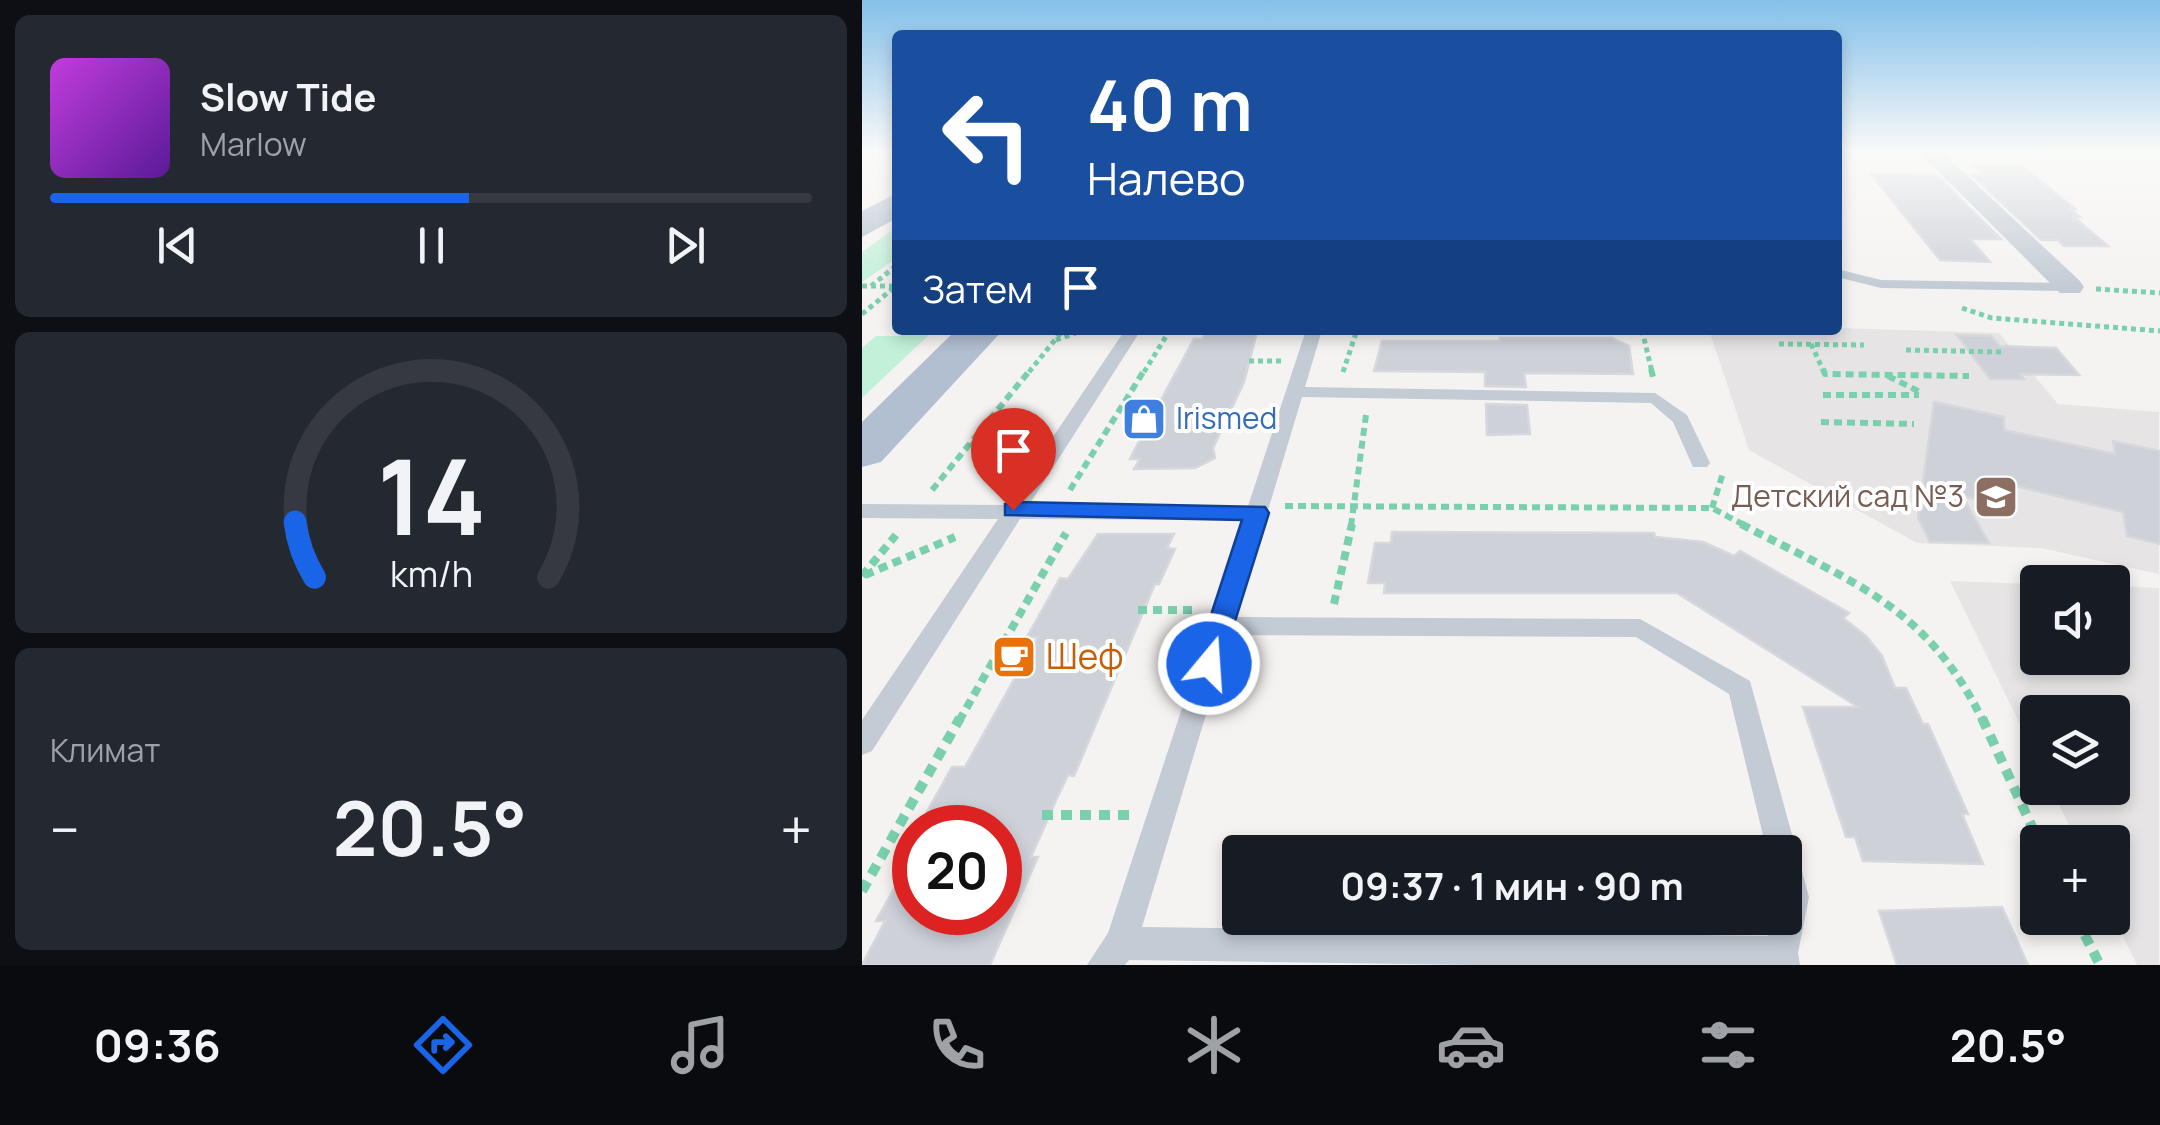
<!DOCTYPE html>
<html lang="ru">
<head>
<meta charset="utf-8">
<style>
  :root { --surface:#171b24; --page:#242831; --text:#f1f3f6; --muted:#9ea1a6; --line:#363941; --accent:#1a64e7 }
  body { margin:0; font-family:Manrope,sans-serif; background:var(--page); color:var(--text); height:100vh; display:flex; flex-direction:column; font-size:38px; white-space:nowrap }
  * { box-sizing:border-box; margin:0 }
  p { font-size:32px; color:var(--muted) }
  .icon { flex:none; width:55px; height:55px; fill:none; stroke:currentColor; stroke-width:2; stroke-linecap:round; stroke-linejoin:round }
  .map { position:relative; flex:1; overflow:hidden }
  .sheet { display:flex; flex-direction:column; gap:15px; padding:15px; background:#0d0f14; width:862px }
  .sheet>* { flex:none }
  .top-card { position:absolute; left:30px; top:30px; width:950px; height:305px; border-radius:10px; box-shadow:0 5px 15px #0003; background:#1a4fa0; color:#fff; overflow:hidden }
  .controls { position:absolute; left:1158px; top:565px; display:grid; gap:20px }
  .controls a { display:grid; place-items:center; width:110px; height:110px; border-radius:10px; background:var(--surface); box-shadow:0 5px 15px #0003; font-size:50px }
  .speed { position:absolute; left:30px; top:805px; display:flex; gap:20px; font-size:50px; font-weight:700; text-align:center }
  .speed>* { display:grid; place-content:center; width:130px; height:130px; border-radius:50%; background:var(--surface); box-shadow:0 5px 15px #0003; line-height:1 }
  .speed .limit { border:15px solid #d22; background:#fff; color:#111 }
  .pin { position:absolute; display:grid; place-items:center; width:85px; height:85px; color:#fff; margin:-102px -42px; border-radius:50% 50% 50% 0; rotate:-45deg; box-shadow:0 0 10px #0007 }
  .pin .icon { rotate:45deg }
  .me { position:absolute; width:110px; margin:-55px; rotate:18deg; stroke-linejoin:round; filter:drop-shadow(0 0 8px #0008) }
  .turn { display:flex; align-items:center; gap:35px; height:210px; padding:0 30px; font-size:45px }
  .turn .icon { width:130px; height:130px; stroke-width:2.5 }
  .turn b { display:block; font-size:70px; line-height:85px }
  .then { display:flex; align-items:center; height:95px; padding:0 30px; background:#0003; gap:20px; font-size:38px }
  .big { font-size:75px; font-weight:700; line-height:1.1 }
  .sheet .tile { flex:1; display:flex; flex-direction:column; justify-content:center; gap:15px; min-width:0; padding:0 35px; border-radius:15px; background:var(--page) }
  .sheet .dial { align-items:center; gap:0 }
  .dial svg { height:260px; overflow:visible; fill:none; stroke:var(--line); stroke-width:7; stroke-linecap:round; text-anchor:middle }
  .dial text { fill:var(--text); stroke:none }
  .song { display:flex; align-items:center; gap:30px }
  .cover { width:120px; height:120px; border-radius:15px; background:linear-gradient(135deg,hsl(290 70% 55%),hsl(270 70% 35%)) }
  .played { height:10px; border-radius:5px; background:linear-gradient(90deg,var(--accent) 55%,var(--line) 55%) }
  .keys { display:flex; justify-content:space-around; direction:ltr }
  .heat { display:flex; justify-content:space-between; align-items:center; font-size:55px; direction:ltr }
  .trip { position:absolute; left:360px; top:835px; width:580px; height:100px; border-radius:10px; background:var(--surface); box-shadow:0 5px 15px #0003; font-weight:700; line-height:100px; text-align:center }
  .menu { display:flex; height:160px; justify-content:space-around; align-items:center; background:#090b0e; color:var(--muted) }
  .menu .icon { width:70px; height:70px }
  .menu .selected { color:var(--accent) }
  .menu b { font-size:45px; color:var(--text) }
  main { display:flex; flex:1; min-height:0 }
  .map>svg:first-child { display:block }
</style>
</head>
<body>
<main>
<section class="sheet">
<div class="tile">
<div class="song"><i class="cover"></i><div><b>Slow Tide</b><p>Marlow</p></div></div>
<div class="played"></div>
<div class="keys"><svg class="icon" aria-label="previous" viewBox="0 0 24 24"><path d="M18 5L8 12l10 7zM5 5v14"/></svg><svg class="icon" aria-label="pause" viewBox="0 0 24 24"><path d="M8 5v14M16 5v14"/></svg><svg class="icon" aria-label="next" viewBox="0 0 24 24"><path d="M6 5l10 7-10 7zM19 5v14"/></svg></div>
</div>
<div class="tile dial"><svg viewBox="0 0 100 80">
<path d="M14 69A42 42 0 1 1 86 69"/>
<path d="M14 69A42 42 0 0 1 8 52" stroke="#1a64e7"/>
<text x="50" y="56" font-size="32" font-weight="700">14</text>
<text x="50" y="72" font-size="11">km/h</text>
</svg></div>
<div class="tile"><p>Климат</p>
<div class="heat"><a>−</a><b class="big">20.5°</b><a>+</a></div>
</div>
</section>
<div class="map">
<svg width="1298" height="965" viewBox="0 0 1298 965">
  <rect width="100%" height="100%" fill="#f5f3f2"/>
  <path fill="#e6e4e4" d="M 975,328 L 1137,333 L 1196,404 L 1297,412 L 1297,574 L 1179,548 L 1055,543 L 887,450 L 847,330 Z
    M 1088,581 L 1175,584 L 1175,658 L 1250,658 L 1250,586 L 1297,588 L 1297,965 L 1275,965 L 1250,914 L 1250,842 L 1215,842 L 1189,788 L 1250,788 L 1250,712 L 1175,712 L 1175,759 Z"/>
  <path fill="#c2f1d8" d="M 35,227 L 35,258 L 0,282 L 0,252 Z
    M 45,330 L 72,330 L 0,398 L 0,348 L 14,336 L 38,336 Z"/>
  <path fill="#ced1d8" stroke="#d6d8de" stroke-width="2.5" d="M 1113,166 L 1160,166 L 1213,209 L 1208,209 L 1218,217 L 1212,217 L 1246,246 L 1202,246 L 1196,240 L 1179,240 L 1110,175 L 1124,175 Z
    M 1009,174 L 1074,175 L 1139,239 L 1108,239 L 1128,262 L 1078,260 Z
    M 344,332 L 395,332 L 382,382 L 351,448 L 353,458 L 333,468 L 272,469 L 278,459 L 268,459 L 287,422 L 332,339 L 340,339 Z
    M 1095,335 L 1129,336 L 1138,346 L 1194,348 L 1217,375 L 1158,374 L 1162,379 L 1128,379 Z
    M 638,338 L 750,338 L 767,346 L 771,374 L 662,373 L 664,387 L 623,386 L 623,372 L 512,371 L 520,341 L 638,341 Z
    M 1072,402 L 1142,417 L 1142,430 L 1253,454 L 1251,441 L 1298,451 L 1298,544 L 1265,536 L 1261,512 L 1141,483 L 1140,506 L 1100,496 L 1127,543 L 1068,542 L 1056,518 Z
    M 624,404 L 665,405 L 668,434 L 625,435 Z
    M 530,532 L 792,533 L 793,537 L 841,542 L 872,556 L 878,551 L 987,613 L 981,618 L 1004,636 L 1020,656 L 1033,688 L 1044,688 L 1061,724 L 1066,724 L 1106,814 L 1100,814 L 1121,864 L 1001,861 L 993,837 L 984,837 L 941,707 L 996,707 L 815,593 L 522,593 L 523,583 L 506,583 L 513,543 L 529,543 Z
    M 236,534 L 312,534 L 305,548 L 313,549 L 297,584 L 293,584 L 212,776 L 206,775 L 195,798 L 169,857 L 176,857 L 128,965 L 0,965 L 23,921 L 14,921 L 52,853 L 52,912 L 138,912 L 138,828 L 56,828 L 90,767 L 103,767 L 176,637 L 165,637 L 198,578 L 206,579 Z
    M 1140,907 L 1166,965 L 1035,965 L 1017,911 Z"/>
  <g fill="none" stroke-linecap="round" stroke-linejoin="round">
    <path stroke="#7ad0ac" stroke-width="5" stroke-dasharray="5 4" stroke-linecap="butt" d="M 0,286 L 34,286
      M 9,286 L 35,265
      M 1234,289 L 1298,293
      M 1100,308 L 1130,318 L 1298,331
      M 0,314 L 34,286
      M 780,330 L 790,372
      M 194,340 L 222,330
      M 917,344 L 1002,345
      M 949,344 L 962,372
      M 1044,350 L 1142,352
      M 387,361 L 421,361
      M 167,372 L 201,330
      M 282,372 L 308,330
      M 481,372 L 495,330"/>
    <path stroke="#7ad0ac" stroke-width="6" stroke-dasharray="8 5" stroke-linecap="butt" d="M 789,369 L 791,377
      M 961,369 L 963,374 L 1107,376
      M 1026,376 L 1060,393
      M 961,395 L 1057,395
      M 959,422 L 1052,424
      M 359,427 L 398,427
      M 109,442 L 144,483
      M 70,490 L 169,369
      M 208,490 L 283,369
      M 423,506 L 850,508 L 884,526
      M 850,508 L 861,473
      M 489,526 L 504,415"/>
    <path stroke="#7ad0ac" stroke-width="8" stroke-dasharray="9 6" stroke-linecap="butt" d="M 879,524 C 987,581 1064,604 1121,721
      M 3,575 L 93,537
      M 0,576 L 34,535
      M 472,604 L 490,524
      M 276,610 L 335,610
      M 97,721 L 204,533"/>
    <path stroke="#7ad0ac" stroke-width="10" stroke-dasharray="11 8" stroke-linecap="butt" d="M 1120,718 L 1177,842
      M 180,815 L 269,815
      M 0,891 L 98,718
      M 1214,918 L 1238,965"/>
    <path fill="#c3cbd4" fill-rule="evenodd" d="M 975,269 L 1019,280 L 1208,283 L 1215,287 L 1208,291 L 1019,288 L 975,277 Z
      M 263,330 L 279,330 L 167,505 L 386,506 L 444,330 L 460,330 L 443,387 L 793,393 L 825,415 L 848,463 L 845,467 L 831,467 L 811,422 L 789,403 L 440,397 L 374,617 L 778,619 L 888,681 L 947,897 L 936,953 L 938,965 L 613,965 L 267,960 L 263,965 L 225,965 L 246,933 L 382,520 L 158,519 L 10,751 L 0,755 L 0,720 L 136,519 L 0,518 L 0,504 L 145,505 ZM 368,635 L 774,637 L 867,694 L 905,852 L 922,852 L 922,918 L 910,918 L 906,936 L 280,927 Z"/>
    <path fill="#c3cbd4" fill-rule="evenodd" d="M 1057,152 L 1080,152 L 1218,281 L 1222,287 L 1218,293 L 1198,293 Z"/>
    <path fill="#b2bfd1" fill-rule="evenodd" d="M 35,193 L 35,218 L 0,237 L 0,211 Z
      M 94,330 L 141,330 L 19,462 L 0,467 L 0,422 Z"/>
  </g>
  <linearGradient id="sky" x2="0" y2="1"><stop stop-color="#84c0ea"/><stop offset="0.53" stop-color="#fafaf9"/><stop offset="1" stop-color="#fafaf9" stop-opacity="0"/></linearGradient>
  <rect width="1298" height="287" fill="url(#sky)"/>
  <path fill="#1a64e7" stroke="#114196" stroke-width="2.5" d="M 151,502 L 403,507 L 407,513 L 357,672 L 337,672 L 333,664 L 380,520 L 143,515 L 143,504 Z"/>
  <defs>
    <symbol id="shop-square" viewBox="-11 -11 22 22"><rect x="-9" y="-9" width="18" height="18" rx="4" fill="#3f7fe0" stroke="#fff"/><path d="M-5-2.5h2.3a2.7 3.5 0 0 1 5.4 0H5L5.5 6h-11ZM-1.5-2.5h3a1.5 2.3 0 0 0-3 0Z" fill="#fff"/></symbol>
    <symbol id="school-square" viewBox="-11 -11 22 22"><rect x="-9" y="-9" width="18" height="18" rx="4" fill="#8d6e63" stroke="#fff"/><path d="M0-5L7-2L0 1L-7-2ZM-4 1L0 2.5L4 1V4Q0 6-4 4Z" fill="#fff"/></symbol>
    <symbol id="cafe-square" viewBox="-11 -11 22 22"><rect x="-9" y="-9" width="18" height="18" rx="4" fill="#e8710a" stroke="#fff"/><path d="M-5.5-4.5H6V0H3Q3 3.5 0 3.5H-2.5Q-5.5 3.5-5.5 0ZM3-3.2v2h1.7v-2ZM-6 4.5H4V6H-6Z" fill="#fff"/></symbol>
  </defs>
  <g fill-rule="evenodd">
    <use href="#shop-square" x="257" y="394" width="50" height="50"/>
    <use href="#school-square" x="1109" y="472" width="50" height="50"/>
    <use href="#cafe-square" x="127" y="632" width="50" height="50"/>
  </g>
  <g text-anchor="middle" stroke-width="8" stroke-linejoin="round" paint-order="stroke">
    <g font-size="30" fill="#366cbe" stroke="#fff" text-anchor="start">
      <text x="314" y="429">Irismed</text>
    </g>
    <g font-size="30" fill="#785e54" stroke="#fff" text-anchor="end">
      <text x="1102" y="507">Детский сад №3</text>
    </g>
    <g font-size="35" fill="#c56008" stroke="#fff" text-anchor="start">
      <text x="184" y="669">Шеф</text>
    </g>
  </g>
</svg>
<div class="controls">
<a><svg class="icon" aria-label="sound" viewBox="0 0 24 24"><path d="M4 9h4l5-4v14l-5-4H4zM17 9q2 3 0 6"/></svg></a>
<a><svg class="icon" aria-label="layers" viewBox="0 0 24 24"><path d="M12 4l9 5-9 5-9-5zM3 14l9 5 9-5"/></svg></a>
<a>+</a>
</div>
<div class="speed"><div class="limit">20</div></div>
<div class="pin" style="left:151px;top:510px;background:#d93025"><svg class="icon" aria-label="arrive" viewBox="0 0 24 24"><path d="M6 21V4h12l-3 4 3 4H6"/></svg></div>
<svg class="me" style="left:347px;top:664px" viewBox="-20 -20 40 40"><circle r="17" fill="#1a64e7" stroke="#fff" stroke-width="3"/><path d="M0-11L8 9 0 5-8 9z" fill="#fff"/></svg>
<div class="trip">09:37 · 1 мин · 90 m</div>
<div class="top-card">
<div class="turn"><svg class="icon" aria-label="left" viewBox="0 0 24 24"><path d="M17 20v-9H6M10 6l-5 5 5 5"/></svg><div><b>40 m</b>Налево</div></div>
<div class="then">Затем<svg class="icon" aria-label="arrive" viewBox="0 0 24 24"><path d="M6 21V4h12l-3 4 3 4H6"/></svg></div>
</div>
</div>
</main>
<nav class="menu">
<b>09:36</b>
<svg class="icon selected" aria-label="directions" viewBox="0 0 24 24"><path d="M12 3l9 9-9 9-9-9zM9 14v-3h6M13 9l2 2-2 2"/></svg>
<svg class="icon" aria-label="music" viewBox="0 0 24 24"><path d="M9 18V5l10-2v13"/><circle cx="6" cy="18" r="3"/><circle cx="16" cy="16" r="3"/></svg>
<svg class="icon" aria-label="phone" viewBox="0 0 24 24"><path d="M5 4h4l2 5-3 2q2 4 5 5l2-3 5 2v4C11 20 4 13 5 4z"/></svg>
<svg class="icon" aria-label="climate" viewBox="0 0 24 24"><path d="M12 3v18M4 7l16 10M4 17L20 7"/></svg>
<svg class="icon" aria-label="car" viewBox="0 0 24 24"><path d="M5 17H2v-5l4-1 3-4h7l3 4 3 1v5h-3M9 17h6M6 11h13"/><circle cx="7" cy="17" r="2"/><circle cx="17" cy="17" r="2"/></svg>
<svg class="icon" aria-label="filters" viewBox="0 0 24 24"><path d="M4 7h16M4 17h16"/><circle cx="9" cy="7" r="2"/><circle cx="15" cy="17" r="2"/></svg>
<b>20.5°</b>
</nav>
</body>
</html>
